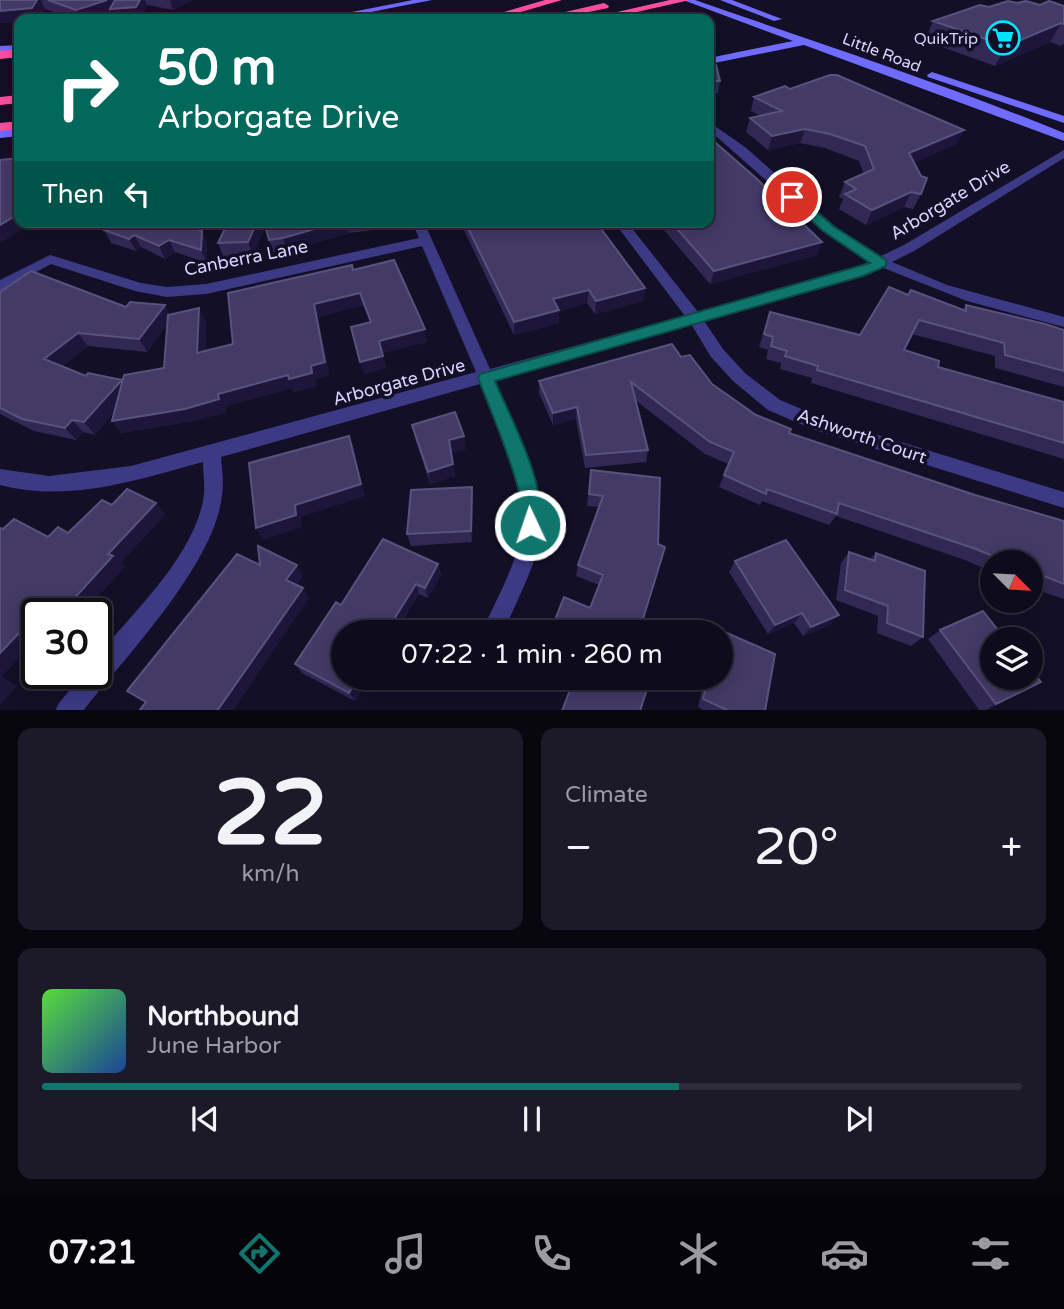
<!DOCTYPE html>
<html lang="en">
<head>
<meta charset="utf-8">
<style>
  :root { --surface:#0e0b1c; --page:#1c1929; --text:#f1f3f6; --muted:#9b9ba3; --line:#2e2b3b; --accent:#0f766e }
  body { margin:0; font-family:"Varela Round",sans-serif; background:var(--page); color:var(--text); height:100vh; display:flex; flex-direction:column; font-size:26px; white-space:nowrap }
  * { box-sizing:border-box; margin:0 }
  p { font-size:23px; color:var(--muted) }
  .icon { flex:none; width:38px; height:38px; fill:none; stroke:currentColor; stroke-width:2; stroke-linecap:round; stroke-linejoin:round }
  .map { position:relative; height:710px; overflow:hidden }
  .details { display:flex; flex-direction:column; gap:18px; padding:18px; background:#08060f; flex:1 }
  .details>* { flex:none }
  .top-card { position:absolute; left:14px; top:14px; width:700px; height:214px; border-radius:14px; box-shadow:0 4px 18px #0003,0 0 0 2px var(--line); background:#00695c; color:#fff; overflow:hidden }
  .needle { width:46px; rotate:114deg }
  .fabs { position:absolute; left:980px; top:550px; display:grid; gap:14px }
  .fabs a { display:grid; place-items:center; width:63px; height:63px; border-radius:50%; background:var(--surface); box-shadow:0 4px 18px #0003,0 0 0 2px var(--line); font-size:35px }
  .speed { position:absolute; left:21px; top:598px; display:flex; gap:14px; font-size:35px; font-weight:700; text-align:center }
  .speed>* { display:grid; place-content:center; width:91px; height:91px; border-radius:50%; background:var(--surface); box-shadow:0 4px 18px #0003,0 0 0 2px var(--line); line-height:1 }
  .speed .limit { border:4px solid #111; border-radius:10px; background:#fff; color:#111 }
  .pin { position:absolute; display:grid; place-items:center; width:60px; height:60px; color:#fff; margin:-30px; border:4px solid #fff; border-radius:50%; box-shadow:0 2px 7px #0007 }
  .me { position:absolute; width:77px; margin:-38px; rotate:357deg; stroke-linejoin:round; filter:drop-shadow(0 0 5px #0008) }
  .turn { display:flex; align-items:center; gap:24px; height:147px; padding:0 28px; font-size:32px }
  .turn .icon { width:91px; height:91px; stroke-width:2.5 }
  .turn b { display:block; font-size:49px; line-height:60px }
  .then { display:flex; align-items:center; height:66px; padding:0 28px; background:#0003; gap:14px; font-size:26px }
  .big { font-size:52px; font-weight:600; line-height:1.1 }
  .details .card { flex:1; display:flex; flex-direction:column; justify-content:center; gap:10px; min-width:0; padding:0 24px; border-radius:14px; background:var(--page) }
  .details .dial { align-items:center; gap:0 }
  .dial b { font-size:91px; line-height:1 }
  .song { display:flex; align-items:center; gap:21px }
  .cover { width:84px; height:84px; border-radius:10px; background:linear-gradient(135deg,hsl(110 70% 55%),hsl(220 70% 35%)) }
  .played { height:7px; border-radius:4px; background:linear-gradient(90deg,var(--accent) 65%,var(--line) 65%) }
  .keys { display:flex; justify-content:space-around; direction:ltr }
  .heat { display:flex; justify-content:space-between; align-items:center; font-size:38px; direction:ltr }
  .details .tiles { flex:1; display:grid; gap:18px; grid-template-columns:1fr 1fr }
  .card:last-child { grid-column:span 2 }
  .trip { position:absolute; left:331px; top:620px; width:402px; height:70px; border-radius:35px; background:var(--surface); box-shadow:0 4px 18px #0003,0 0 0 2px var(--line); font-weight:600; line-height:70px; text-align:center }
  .dock { display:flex; height:112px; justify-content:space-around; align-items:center; background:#06040b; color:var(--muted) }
  .dock .icon { width:49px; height:49px }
  .dock .active { color:var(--accent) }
  .dock b { font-size:32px; color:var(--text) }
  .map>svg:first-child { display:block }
</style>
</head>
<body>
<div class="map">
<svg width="1064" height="711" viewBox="0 0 1064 711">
  <rect width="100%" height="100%" fill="#130f26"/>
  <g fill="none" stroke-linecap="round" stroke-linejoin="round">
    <path fill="#3d3a85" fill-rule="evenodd" d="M 709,122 L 745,147 L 836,227 L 881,256 L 904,245 L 1064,150 L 1064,158 L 914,251 L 892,262 L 947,285 L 1064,317 L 1064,327 L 967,301 L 881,267 L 863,276 L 704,321 L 723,349 L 745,373 L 780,400 L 823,418 L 1064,492 L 1064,508 L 812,429 L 768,410 L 733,381 L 711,357 L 691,324 L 495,380 C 516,432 549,488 538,546 C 534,569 513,608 504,632 L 482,632 C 492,607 513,571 518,546 C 530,490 500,435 480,384 L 221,457 C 222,469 224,482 222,495 C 215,564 126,656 83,711 L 55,711 L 59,703 L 83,674 L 96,674 L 96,657 C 133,613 196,554 204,495 C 205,484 203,472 203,462 C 137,480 69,503 0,485 L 0,469 L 49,476 L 131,466 L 476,372 L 422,246 L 206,294 L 167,297 L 135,291 L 51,264 L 0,291 L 0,280 L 50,255 L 141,283 L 167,287 L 206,284 L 419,238 L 412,222 L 424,222 L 490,369 L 685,316 L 614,222 L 627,222 L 698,312 L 853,270 L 870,261 L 811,220 L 709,130 Z"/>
    <path fill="#6f6bff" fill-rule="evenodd" d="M 413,0 L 432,0 L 335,19 L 316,19 Z
      M 683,0 L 695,0 C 818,43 942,83 1064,133 L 1064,141 L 804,45 L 709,64 L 709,58 L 793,41 Z
      M 720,0 L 732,0 L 782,19 L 774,21 Z
      M 19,45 L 19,51 L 0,52 L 0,46 Z
      M 932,72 L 1064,116 L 1064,123 L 928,77 L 927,75 Z
      M 19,128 L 19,136 L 0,138 L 0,130 Z"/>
    <path fill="#ff4fa3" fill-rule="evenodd" d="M 545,0 L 562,0 L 497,19 L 480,19 Z
      M 670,0 L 690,0 L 606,19 L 586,19 Z
      M 604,3 L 609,6 L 608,8 L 555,19 L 535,19 Z
      M 19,49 L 19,57 L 0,59 L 0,51 Z
      M 19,95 L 19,103 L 0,105 L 0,97 Z
      M 19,121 L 19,129 L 0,131 L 0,123 Z"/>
  </g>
  <path fill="#312854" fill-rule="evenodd" d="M 0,0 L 193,0 L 173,10 L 147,5 L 141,19 L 114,19 L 111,12 L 90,19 L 74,19 L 45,9 L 38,19 L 19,19 L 19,22 L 0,23 Z
    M 1017,3 L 1064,6 L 1064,44 L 1060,46 L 1050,42 L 995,66 L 925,41 L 933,21 L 989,7 Z
    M 709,64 L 720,81 L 718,93 L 709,93 Z
    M 790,89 L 964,130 L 956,144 L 914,163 L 921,194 L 913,209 L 904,207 L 866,225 L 839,209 L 843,199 L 839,197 L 845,182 L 864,174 L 859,161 L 825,148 L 800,143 L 768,150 L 746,132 L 750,118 L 761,116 L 751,111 L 754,97 Z
    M 89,222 L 181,222 L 202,231 L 207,244 L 207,263 L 175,252 L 165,259 L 141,247 L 136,251 L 111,243 L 104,230 L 106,229 Z
    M 257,222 L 373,222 L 374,230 L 349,233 L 287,251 L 273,252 L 265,227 L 253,255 L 223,256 L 218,243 Z
    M 460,222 L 596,222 L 645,288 L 643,301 L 595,314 L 587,303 L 559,311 L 559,323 L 514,335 Z
    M 657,222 L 709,222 L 817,255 L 710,284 Z
    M 353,270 L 427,342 L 382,353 L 386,368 L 364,374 L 370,322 L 363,305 L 318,317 L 329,375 L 315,379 L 317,386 L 294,392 L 292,388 L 225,406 L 226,412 L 193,421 L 121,433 L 112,421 L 114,412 L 95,435 L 83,432 L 76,440 L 34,431 L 0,414 L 0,292 L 170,314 L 206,321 L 205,351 L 233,344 ZM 167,324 L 164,368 L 122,380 L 86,376 L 62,366 L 88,346 L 147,352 Z
    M 908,295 L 962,310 L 966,305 L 1064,330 L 1064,387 L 995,368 L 995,356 L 912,334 L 904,350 L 938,367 L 1064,402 L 1064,459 L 811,383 L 812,378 L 780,369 L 781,363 L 766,359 L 768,350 L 759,347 L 770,312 L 860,335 Z
    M 681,357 L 712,384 L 756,415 L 789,433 L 975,495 L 1064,521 L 1064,599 L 1031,588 L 1031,562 L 992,562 L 992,572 L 965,560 L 836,516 L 829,525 L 762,501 L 760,505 L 719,487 L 728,464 L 705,454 L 635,400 L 648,450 L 646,462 L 585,468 L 576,419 L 553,425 L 539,393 L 539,381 Z
    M 412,425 L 466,449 L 451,452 L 455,476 L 430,484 L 415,438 Z
    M 591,470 L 660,478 L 639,632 L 552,632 L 553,625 L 590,608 L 599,585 L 576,576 L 578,565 L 599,507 L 587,506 Z
    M 473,499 L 472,542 L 411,546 L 407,534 Z
    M 849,552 L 870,559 L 876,553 L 923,637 L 911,646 L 877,633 L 878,616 L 836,600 L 841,563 Z
    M 735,561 L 830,625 L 803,636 L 794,623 L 768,634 L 729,572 Z
    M 438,564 L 441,575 L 428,598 L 419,594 L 355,701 L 302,673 L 295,664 L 341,605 Z
    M 940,630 L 1025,691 L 984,711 L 980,711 L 928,639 Z
    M 705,677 L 721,677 L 765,711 L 705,711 L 698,707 Z"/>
  <path fill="#1d163a" d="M 37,0 L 41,0 L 45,9 L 38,19 L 19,19 L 19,22 L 0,23 L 0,11 Z
    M 107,0 L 145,0 L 147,5 L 141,19 L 114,19 L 111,12 L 90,19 L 80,19 L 76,10 Z
    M 170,0 L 193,0 L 173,10 Z
    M 1061,23 L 1050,42 L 995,66 L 1006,46 Z
    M 805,129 L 800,143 L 768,150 L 772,136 Z
    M 964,130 L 956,144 L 903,168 L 909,153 Z
    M 911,192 L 904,207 L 866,225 L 872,210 Z
    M 19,215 L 19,222 L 41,222 L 40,226 L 24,228 L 0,243 L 0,225 L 15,216 Z
    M 257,222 L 264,222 L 266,226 L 253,255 L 248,242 Z
    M 339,222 L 346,222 L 349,233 L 287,251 L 283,238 Z
    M 202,231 L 207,244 L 207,263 L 201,250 Z
    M 134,235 L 141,247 L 136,251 L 129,239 Z
    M 169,240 L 175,252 L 165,259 L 159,246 Z
    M 822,242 L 817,255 L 710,284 L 714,271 Z
    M 645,288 L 643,301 L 595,314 L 596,301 Z
    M 589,290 L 587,303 L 559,311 L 559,323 L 514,335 L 514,322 L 553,299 Z
    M 360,293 L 363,305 L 318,317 L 329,375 L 315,379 L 317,386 L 294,392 L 292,388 L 225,406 L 226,412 L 193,421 L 121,433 L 112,421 L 218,394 L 311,366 L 314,304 Z
    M 165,305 L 172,318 L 147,352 L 139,339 Z
    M 199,308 L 206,321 L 204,366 L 197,353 Z
    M 425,329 L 427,342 L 382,353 L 379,341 Z
    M 78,333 L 88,346 L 55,372 L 44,359 Z
    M 383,356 L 386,368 L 364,374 L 360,362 Z
    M 122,380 L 131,392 L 95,435 L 84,422 Z
    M 577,407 L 576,419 L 553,425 L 553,413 Z
    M 72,420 L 83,432 L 76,440 L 65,428 Z
    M 349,436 L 354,448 L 365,496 L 301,517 L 302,527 L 263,540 L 256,528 L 295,505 Z
    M 464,436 L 466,449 L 451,453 L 449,440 Z
    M 453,464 L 455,476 L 430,484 L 428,472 Z
    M 472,487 L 473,499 L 472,542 L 471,531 Z
    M 156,503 L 166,514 L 121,563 L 125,567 L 82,614 L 60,614 L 108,554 Z
    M 438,564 L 441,575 L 428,598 L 425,588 Z
    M 297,565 L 303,576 L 293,590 L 286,580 Z
    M 416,584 L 419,594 L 396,632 L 386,632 Z
    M 303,588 L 309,598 L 233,711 L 217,711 Z
    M 802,613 L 794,623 L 768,634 L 775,625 Z
    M 839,615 L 830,625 L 803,636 L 811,627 Z
    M 20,632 L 35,642 L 2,676 L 17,686 L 0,705 L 0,653 Z
    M 358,677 L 369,677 L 355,701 L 349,693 Z
    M 1041,682 L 1025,691 L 983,711 L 996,704 Z"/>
  <path fill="#433a66" stroke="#5a527e" stroke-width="2" d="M 0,0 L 37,0 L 32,8 L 0,11 Z
    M 48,0 L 107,0 L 76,10 Z
    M 115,0 L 140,0 L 136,7 L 110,9 Z
    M 1008,1 L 1017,3 L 1026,1 L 1040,5 L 1049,1 L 1064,6 L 1064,24 L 1061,23 L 1006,46 L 933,21 L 980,5 L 989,7 Z
    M 709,64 L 716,65 L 720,81 L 709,81 Z
    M 830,75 L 837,75 L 964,130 L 909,153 L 921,176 L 927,178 L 921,194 L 911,192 L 872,210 L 845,194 L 856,189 L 845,182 L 874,169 L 865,146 L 830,134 L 805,129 L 772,136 L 750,118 L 782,111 L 754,97 L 785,86 L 790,89 Z
    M 709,137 L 757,179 L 822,242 L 714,271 L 671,222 L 709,222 Z
    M 19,158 L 19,178 L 14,188 L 19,187 L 19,215 L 15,216 L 0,225 L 0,160 Z
    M 113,222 L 181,222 L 202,231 L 201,250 L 169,240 L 159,246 L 134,235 L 129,239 L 104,230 L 115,223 Z
    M 228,222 L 257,222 L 248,242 L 218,243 Z
    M 264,222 L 339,222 L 283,238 L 269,240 Z
    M 465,222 L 596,222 L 645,288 L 596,301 L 589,290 L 553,299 L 559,310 L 514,322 Z
    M 394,260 L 425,329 L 379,341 L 383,356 L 360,362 L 351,327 L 371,322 L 360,293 L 314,304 L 325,362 L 311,366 L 312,373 L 289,379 L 288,375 L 218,394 L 219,399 L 185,409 L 112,421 L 124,375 L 164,368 L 168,315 L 199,308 L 197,353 L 233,344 L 228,293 L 352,265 L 353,270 Z
    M 31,271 L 126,307 L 130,302 L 165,305 L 139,339 L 78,333 L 44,359 L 86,376 L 88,373 L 122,380 L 84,422 L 72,420 L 65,428 L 22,419 L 0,408 L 0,292 Z
    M 889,287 L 908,295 L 911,290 L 966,311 L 966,305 L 1045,324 L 1064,330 L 1064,371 L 1005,355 L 1004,343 L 919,320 L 904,350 L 939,361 L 938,367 L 1064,402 L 1064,443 L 817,370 L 818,366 L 785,356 L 787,351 L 771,346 L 773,337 L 764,334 L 770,312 L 860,335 Z
    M 672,344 L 681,357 L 690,355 L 712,384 L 756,415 L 791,429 L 789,433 L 975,495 L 1064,521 L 1064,584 L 1031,571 L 1031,562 L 1007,562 L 976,549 L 839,503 L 837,514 L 767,489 L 766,494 L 724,475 L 734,452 L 710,442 L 631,382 L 648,450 L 586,455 L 577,407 L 553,413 L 539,381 Z
    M 455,412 L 464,436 L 449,440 L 453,464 L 428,472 L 412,425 Z
    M 349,436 L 361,484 L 295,505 L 296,515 L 256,528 L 249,463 Z
    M 591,470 L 660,478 L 658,544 L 665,547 L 639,632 L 568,632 L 553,625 L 564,597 L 590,608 L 603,575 L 578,565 L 603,496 L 589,494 Z
    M 472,487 L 471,531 L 407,534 L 411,490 Z
    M 127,489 L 156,503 L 108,554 L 113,556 L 60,614 L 37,614 L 37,639 L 35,641 L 20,632 L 0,653 L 0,528 L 3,529 L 14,519 L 48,537 L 58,527 L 68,533 L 102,500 L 112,505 Z
    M 383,539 L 438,564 L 425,588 L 416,584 L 386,632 L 343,632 L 343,677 L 358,677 L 349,693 L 295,664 L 336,602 L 341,605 Z
    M 786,540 L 839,615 L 811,627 L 802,613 L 775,625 L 735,561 Z
    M 258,546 L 297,565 L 286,580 L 303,588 L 217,711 L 139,711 L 146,702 L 127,691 L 237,554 L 260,565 Z
    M 849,552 L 875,561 L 876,553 L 925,571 L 923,637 L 887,623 L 888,606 L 845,590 Z
    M 983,611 L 1005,639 L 992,639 L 992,677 L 1031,677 L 1031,670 L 1041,682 L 996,704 L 940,630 Z
    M 720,630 L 775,654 L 765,711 L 729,711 L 703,699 L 708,677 L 721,677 L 721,632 L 719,632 Z
    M 587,677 L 629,677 L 648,686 L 640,711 L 562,711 L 573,682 L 583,686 Z"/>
  <path fill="#0f766e" stroke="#0a4d48" stroke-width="2" d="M 788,194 L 797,194 L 833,226 L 886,260 L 886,266 L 863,276 L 495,381 C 510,417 553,495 537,532 L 530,534 L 523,532 C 517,519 521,502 518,488 C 508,450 492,414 478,378 L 480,374 L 870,263 L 823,231 L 788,199 Z"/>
  <defs>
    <symbol id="supermarket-ring" viewBox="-11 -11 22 22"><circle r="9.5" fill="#130f26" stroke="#00e5ff" stroke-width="1.5"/><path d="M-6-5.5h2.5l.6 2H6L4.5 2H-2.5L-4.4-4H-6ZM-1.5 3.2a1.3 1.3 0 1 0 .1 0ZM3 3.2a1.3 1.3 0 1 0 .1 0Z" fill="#00e5ff"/></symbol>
  </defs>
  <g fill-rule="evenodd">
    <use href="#supermarket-ring" x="984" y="19" width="38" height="38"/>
  </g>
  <g text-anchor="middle" stroke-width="7" stroke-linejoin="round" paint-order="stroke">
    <g font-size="16" fill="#d9d4ff" stroke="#130f26" text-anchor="end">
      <text x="978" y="44">QuikTrip</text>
    </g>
    <g font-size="16" fill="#d9d4ff" stroke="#130f26">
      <text transform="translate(882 52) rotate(21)" y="6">Little Road</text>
    </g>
    <g font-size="18" fill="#d9d4ff" stroke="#130f26">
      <text transform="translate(950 200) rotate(-31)" y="6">Arborgate Drive</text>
      <text transform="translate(246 258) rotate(-11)" y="6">Canberra Lane</text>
      <text transform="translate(399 382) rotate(-15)" y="6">Arborgate Drive</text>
      <text transform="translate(862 436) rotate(19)" y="6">Ashworth Court</text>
    </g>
  </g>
</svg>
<div class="fabs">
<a><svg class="needle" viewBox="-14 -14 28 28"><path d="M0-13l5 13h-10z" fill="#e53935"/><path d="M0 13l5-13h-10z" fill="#9b9ba3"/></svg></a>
<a><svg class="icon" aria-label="layers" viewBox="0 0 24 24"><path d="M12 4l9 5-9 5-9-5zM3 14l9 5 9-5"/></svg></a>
</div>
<div class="speed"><div class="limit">30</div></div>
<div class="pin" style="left:792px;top:197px;background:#d93025"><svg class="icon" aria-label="arrive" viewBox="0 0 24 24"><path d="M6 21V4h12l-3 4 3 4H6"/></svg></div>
<svg class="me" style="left:530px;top:525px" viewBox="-20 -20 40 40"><circle r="17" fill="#0f766e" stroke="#fff" stroke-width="3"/><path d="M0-11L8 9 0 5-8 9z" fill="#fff"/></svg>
<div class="trip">07:22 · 1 min · 260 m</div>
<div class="top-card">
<div class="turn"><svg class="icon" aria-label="right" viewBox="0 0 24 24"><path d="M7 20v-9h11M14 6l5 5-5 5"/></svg><div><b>50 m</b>Arborgate Drive</div></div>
<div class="then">Then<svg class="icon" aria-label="left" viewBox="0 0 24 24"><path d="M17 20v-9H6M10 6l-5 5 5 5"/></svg></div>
</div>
</div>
<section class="details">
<div class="tiles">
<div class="card dial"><b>22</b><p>km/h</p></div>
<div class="card"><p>Climate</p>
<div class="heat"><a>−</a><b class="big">20°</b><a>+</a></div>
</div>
<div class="card">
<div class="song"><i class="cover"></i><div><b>Northbound</b><p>June Harbor</p></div></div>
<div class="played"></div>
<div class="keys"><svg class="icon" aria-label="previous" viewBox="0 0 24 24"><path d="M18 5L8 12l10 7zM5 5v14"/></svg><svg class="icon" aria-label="pause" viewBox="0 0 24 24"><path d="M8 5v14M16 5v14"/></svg><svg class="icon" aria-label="next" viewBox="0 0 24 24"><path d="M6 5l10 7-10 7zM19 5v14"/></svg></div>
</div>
</div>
</section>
<nav class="dock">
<b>07:21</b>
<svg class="icon active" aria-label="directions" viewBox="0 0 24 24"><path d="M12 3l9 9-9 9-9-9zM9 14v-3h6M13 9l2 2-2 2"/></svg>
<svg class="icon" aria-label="music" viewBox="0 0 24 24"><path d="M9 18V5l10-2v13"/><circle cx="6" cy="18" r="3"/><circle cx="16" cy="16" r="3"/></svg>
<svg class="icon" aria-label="phone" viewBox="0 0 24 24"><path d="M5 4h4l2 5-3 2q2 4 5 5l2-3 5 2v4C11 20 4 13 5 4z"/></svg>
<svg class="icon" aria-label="climate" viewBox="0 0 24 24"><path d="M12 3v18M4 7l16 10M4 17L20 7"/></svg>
<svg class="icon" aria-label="car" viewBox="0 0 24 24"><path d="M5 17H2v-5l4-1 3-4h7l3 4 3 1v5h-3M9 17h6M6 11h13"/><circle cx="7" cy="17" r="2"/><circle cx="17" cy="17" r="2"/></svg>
<svg class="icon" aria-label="filters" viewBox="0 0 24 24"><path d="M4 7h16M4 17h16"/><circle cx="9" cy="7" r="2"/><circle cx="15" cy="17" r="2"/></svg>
</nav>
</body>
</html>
